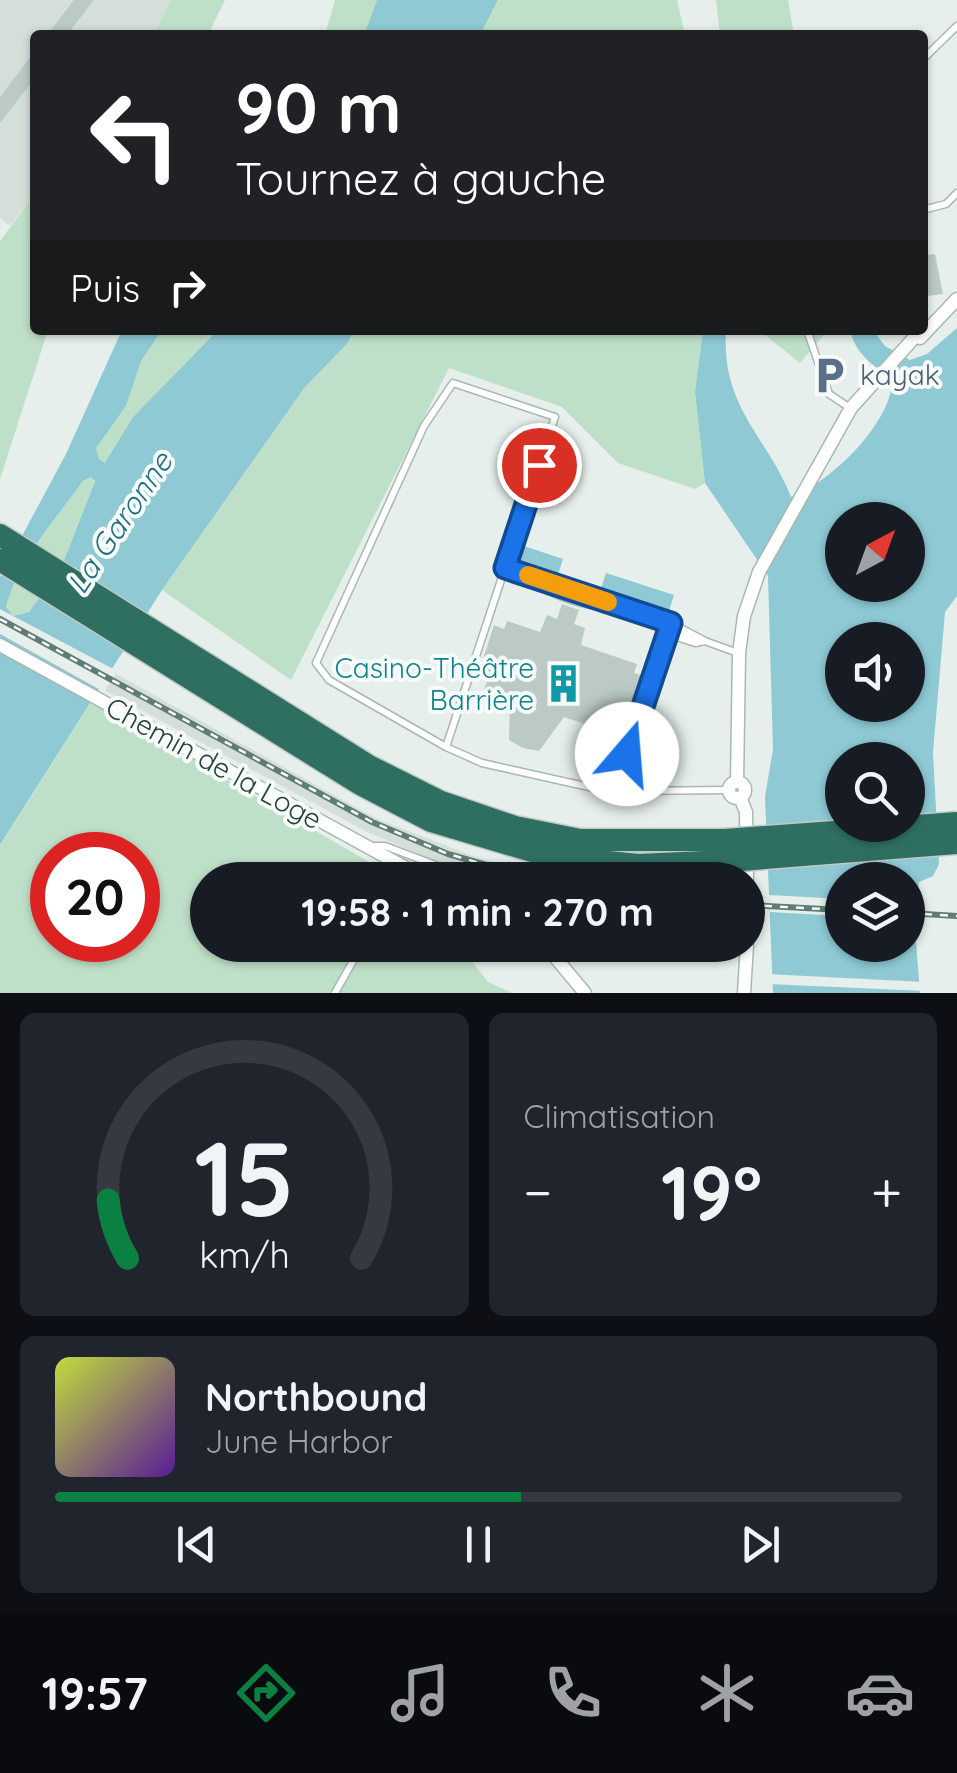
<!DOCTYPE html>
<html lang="fr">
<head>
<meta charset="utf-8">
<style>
  :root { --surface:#171b24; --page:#20242c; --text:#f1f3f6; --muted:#9ea1a6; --line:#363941; --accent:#0b8043 }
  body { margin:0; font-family:Quicksand,sans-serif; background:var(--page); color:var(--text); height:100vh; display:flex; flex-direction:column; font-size:38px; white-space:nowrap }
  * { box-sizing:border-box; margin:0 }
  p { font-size:32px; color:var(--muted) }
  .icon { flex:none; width:55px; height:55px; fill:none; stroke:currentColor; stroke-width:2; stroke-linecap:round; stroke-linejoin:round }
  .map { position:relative; height:993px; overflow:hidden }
  .side { display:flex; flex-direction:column; gap:20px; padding:20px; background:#0d0f14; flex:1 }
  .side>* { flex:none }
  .banner { position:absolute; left:30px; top:30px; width:898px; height:305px; border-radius:10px; box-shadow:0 2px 8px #0004; background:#202124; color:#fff; overflow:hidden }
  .needle { width:65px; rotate:41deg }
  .buttons { position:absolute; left:825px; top:502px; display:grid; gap:20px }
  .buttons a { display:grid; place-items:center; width:100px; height:100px; border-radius:50%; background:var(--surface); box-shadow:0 2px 8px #0004; font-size:50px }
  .speed { position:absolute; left:30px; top:832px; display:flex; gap:20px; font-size:50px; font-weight:700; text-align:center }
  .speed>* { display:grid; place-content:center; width:130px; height:130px; border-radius:50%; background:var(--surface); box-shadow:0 2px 8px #0004; line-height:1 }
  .speed .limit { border:15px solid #d22; background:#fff; color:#111 }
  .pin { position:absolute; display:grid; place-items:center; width:85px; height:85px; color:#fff; margin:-42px; border:5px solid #fff; border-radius:50%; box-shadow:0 2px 10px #0007 }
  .me { position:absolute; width:110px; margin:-55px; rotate:18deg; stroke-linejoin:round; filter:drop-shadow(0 0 8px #0008) }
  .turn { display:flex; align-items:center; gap:35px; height:210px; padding:0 40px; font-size:45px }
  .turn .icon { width:130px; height:130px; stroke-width:2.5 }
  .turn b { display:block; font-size:70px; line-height:85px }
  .then { display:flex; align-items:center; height:95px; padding:0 40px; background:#0003; gap:20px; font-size:38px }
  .big { font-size:75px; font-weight:700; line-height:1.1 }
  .side .tile { flex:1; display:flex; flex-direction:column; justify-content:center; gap:15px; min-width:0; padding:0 35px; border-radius:15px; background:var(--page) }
  .side .dial { align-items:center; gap:0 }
  .dial svg { height:260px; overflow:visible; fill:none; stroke:var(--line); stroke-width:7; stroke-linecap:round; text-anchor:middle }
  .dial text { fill:var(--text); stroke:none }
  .song { display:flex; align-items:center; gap:30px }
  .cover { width:120px; height:120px; border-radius:15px; background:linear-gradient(135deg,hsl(70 70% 55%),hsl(270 70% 35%)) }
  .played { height:10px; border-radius:5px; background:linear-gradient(90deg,var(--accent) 55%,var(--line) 55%) }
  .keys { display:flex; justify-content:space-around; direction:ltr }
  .heat { display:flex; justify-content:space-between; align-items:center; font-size:55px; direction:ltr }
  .side .tiles { flex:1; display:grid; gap:20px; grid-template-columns:1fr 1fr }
  .tile:last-child { grid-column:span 2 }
  .trip { position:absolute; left:190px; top:862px; width:575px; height:100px; border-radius:50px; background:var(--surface); box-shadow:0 2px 8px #0004; font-weight:700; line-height:100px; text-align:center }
  .menu { display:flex; height:160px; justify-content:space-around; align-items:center; background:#090b0e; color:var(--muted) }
  .menu .icon { width:70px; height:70px }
  .menu .active { color:var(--accent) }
  .menu b { font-size:45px; color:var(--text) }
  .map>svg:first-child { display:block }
</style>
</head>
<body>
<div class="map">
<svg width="957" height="993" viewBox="0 0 957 993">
  <rect width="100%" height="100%" fill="#e6efeb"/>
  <path fill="#d4dfda" d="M 0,0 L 171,0 L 153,35 L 35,35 L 35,194 L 10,226 L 0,218 Z
    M 0,609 L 375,818 L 478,858 L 571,880 L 500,880 L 441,863 L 369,833 L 0,634 Z"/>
  <path fill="#bfe0c8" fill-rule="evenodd" d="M 171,0 L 225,0 L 208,35 L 153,35 Z
    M 335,0 L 377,0 L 364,35 L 325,35 Z
    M 498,0 L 677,0 L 685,35 L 480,35 Z
    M 716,0 L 788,0 L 794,35 L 720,35 Z
    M 35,194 L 35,330 L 48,330 L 0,479 L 0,241 Z
    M 162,330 L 218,330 L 133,417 L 106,463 L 99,460 L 95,448 L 126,406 L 141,361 Z
    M 354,330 L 703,330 L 695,392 L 705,483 L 695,489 L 618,463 L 562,407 L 449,368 L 291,680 L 162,590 L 305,387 L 347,344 Z
    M 759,330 L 828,330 L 800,363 Z
    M 91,477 L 95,480 L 61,568 L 29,612 L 13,616 L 6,607 C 19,559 55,520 83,481 Z
    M 92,701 L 400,880 L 208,880 L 208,945 L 459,945 L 488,982 L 512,993 L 0,993 L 0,846 ZM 52,855 L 138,855 L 138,940 L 52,940 Z"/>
  <path fill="#8ec9d4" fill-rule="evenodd" d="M 377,0 L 498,0 L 480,35 L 364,35 Z
    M 957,328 L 957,596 L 945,612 L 933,752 L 939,864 L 933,876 L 919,882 L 915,929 L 920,993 L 773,993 L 765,797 L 773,749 L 768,576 L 705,483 L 695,392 L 703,330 L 726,330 C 721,408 767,436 791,497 C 830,483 893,422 892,379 C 873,366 855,353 850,330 L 873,330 L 885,346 L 910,360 L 927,354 ZM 842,520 L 908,520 L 908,585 L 842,585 ZM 842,640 L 908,640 L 908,705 L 842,705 ZM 842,760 L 908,760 L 908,825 L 842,825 ZM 842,880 L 908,880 L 908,945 L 842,945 Z
    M 122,330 L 162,330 L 141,361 L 126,406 L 96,448 L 99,459 L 105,463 L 133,417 L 218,330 L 354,330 L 347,344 L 305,387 L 162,590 L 0,845 L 0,577 L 66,454 ZM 91,477 L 95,481 L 61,568 L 29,612 L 13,616 L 6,607 C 19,559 55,520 83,481 Z
    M 518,544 L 563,559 L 556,581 L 511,566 Z
    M 606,573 L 674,595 L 667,617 L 599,595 Z"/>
  <path fill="#e6efeb" d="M 0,609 L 117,671 L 104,692 L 0,634 Z
    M 769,895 L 842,899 L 842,916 L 770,912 Z
    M 767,974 L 924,982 L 925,991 L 768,984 Z"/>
  <path fill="#bbcac4" d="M 74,0 L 94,0 L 67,35 L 47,35 Z
    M 35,51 L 35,78 L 0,123 L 0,97 Z
    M 935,254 L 943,294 L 927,296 L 923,255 Z
    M 562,604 L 579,610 L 574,624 L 585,628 L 581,645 L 637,664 L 634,673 L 644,676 L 628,726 L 618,722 L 614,734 L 564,717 L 539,751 L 523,748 L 509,740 L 510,699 L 484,690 L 488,678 L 478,675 L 494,625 L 504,629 L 507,621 L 540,632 L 547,615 L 557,619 Z"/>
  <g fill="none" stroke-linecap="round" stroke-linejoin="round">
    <defs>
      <path id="service" d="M 922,60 L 957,26
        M 922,210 L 946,204 L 957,193
        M 807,330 L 829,394 L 850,408
        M 505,568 L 671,623 L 705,641 L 695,643 L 668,634 L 621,773 L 607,791 L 482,763 L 446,747 Z
        M 504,572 C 537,583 572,608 608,606 L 738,653
        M 446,747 L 329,680 L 316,663 L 424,426 L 453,383 L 555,417 L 505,568
        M 615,786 L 635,791 L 729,790
        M 372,846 L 385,846 L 475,880
        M 335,993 L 362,945"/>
      <path id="minor" d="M 920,338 L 957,299
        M 0,645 L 428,880
        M 737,782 L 739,653 L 744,616 L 759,572 L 851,408 L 921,330
        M729 790a8 8 0 1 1 16 0a8 8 0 1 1-16 0Z
        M 740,797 L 746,812 L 747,880
        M 545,945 L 585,993
        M 744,993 L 747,945"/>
      <path id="motorway" d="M 0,535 L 369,766 L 441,802 L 515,827 L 580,840 L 725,840
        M 0,560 L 360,784 L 431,821 L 549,856 L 638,865 L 727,861"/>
    </defs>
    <use href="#service" stroke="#a8b8b2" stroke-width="9"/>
    <use href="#minor" stroke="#a8b8b2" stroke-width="15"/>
    <use href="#motorway" stroke="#c2cac8" stroke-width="25"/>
    <use href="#service" stroke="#fff" stroke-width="6"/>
    <use href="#minor" stroke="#fff" stroke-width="12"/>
    <use href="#motorway" stroke="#2f6f62" stroke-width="22"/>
    <defs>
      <path id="rail" d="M 0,619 L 372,822 L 448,854 L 540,880
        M 748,905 L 842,910
        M 908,913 L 957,916"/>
    </defs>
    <use href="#rail" stroke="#5f7d75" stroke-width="6"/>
    <use href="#rail" stroke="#f7fbf9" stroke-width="2.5" stroke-dasharray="8" stroke-linecap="butt"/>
    <defs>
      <path id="motorway-bridge" d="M 725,840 L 957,823
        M 727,861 L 957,843"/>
    </defs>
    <use href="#motorway-bridge" stroke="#c2cac8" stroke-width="25" stroke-linecap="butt"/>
    <use href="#motorway-bridge" stroke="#2f6f62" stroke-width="22"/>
  </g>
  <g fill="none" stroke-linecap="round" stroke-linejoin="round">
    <defs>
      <path id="route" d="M 539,465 L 505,568 L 671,623 L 627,754"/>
    </defs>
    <use href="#route" stroke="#114b97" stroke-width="25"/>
    <use href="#route" stroke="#1a73e8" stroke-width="18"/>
    <path stroke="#f59e0b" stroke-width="18" d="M 528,575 L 608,602"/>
  </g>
  <defs>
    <symbol id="parking-bare" viewBox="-9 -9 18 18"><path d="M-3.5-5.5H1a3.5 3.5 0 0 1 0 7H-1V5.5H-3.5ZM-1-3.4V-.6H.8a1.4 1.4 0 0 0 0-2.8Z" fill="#5c6f8a" stroke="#f7fbf9" stroke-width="2.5" paint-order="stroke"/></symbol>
    <symbol id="building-bare" viewBox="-9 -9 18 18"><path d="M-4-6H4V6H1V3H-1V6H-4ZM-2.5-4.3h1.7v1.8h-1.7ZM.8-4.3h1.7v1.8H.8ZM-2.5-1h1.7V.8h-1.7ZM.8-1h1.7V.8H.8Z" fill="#0f9aa8" stroke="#f7fbf9" stroke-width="2.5" paint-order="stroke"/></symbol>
  </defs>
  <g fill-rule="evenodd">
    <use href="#parking-bare" x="802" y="348" width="55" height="55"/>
    <use href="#building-bare" x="536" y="656" width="55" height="55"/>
  </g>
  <g text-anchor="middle" stroke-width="8" stroke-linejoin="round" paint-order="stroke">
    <g font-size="28" fill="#4e5e75" stroke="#f7fbf9" text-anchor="start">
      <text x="860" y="385">kayak</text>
    </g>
    <g font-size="28" fill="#0d838f" stroke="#f7fbf9" text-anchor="end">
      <text x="534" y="678">Casino-Théâtre<tspan x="534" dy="32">Barrière</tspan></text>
    </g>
    <g font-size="28" fill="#24423a" stroke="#f7fbf9">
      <text transform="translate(214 763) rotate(29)" y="10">Chemin de la Loge</text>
    </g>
    <g font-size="30" font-style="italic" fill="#1c6f80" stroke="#f7fbf9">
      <text transform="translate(120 523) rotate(-56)" y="10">La Garonne</text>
    </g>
  </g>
</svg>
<div class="buttons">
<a><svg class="needle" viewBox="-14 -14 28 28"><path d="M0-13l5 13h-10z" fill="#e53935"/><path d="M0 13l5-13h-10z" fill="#9ea1a6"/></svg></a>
<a><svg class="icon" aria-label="sound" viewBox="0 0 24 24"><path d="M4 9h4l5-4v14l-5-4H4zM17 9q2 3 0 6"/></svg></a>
<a><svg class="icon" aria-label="search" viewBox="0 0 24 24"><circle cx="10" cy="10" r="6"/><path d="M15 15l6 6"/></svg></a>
<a><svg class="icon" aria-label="layers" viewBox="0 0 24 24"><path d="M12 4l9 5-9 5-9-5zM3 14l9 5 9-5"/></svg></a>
</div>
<div class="speed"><div class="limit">20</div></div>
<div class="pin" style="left:539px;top:465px;background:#d93025"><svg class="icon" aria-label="arrive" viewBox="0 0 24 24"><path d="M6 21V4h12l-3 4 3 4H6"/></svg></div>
<svg class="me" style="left:627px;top:754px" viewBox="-20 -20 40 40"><circle r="19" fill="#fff"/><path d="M0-13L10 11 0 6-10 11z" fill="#1a73e8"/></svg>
<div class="trip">19:58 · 1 min · 270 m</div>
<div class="banner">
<div class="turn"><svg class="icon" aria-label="left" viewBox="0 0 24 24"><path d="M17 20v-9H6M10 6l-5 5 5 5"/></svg><div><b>90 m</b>Tournez à gauche</div></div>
<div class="then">Puis<svg class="icon" aria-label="right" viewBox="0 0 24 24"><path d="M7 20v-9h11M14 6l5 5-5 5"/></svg></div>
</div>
</div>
<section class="side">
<div class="tiles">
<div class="tile dial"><svg viewBox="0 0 100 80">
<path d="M14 69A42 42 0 1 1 86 69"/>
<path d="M14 69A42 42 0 0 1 8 51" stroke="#0b8043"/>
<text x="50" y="56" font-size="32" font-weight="700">15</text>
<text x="50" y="72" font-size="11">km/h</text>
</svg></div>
<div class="tile"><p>Climatisation</p>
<div class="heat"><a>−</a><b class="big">19°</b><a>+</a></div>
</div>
<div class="tile">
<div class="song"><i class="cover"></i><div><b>Northbound</b><p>June Harbor</p></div></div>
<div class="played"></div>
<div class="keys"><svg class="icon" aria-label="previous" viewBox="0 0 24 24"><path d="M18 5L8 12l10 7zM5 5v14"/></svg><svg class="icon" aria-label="pause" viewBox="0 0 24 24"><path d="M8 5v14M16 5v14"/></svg><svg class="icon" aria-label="next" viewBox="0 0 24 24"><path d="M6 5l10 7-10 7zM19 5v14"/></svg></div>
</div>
</div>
</section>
<nav class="menu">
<b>19:57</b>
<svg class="icon active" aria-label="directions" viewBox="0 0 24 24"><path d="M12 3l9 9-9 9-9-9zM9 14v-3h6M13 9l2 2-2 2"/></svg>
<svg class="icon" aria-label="music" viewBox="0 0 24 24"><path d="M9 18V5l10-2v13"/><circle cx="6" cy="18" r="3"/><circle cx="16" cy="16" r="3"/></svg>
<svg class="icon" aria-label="phone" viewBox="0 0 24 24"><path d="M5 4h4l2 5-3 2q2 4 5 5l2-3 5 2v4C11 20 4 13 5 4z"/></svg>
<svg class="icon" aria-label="climate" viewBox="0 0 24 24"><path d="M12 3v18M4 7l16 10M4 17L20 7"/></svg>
<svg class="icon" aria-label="car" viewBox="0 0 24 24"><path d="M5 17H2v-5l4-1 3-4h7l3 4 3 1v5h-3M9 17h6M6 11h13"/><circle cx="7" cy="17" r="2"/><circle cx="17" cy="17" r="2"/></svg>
</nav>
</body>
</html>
